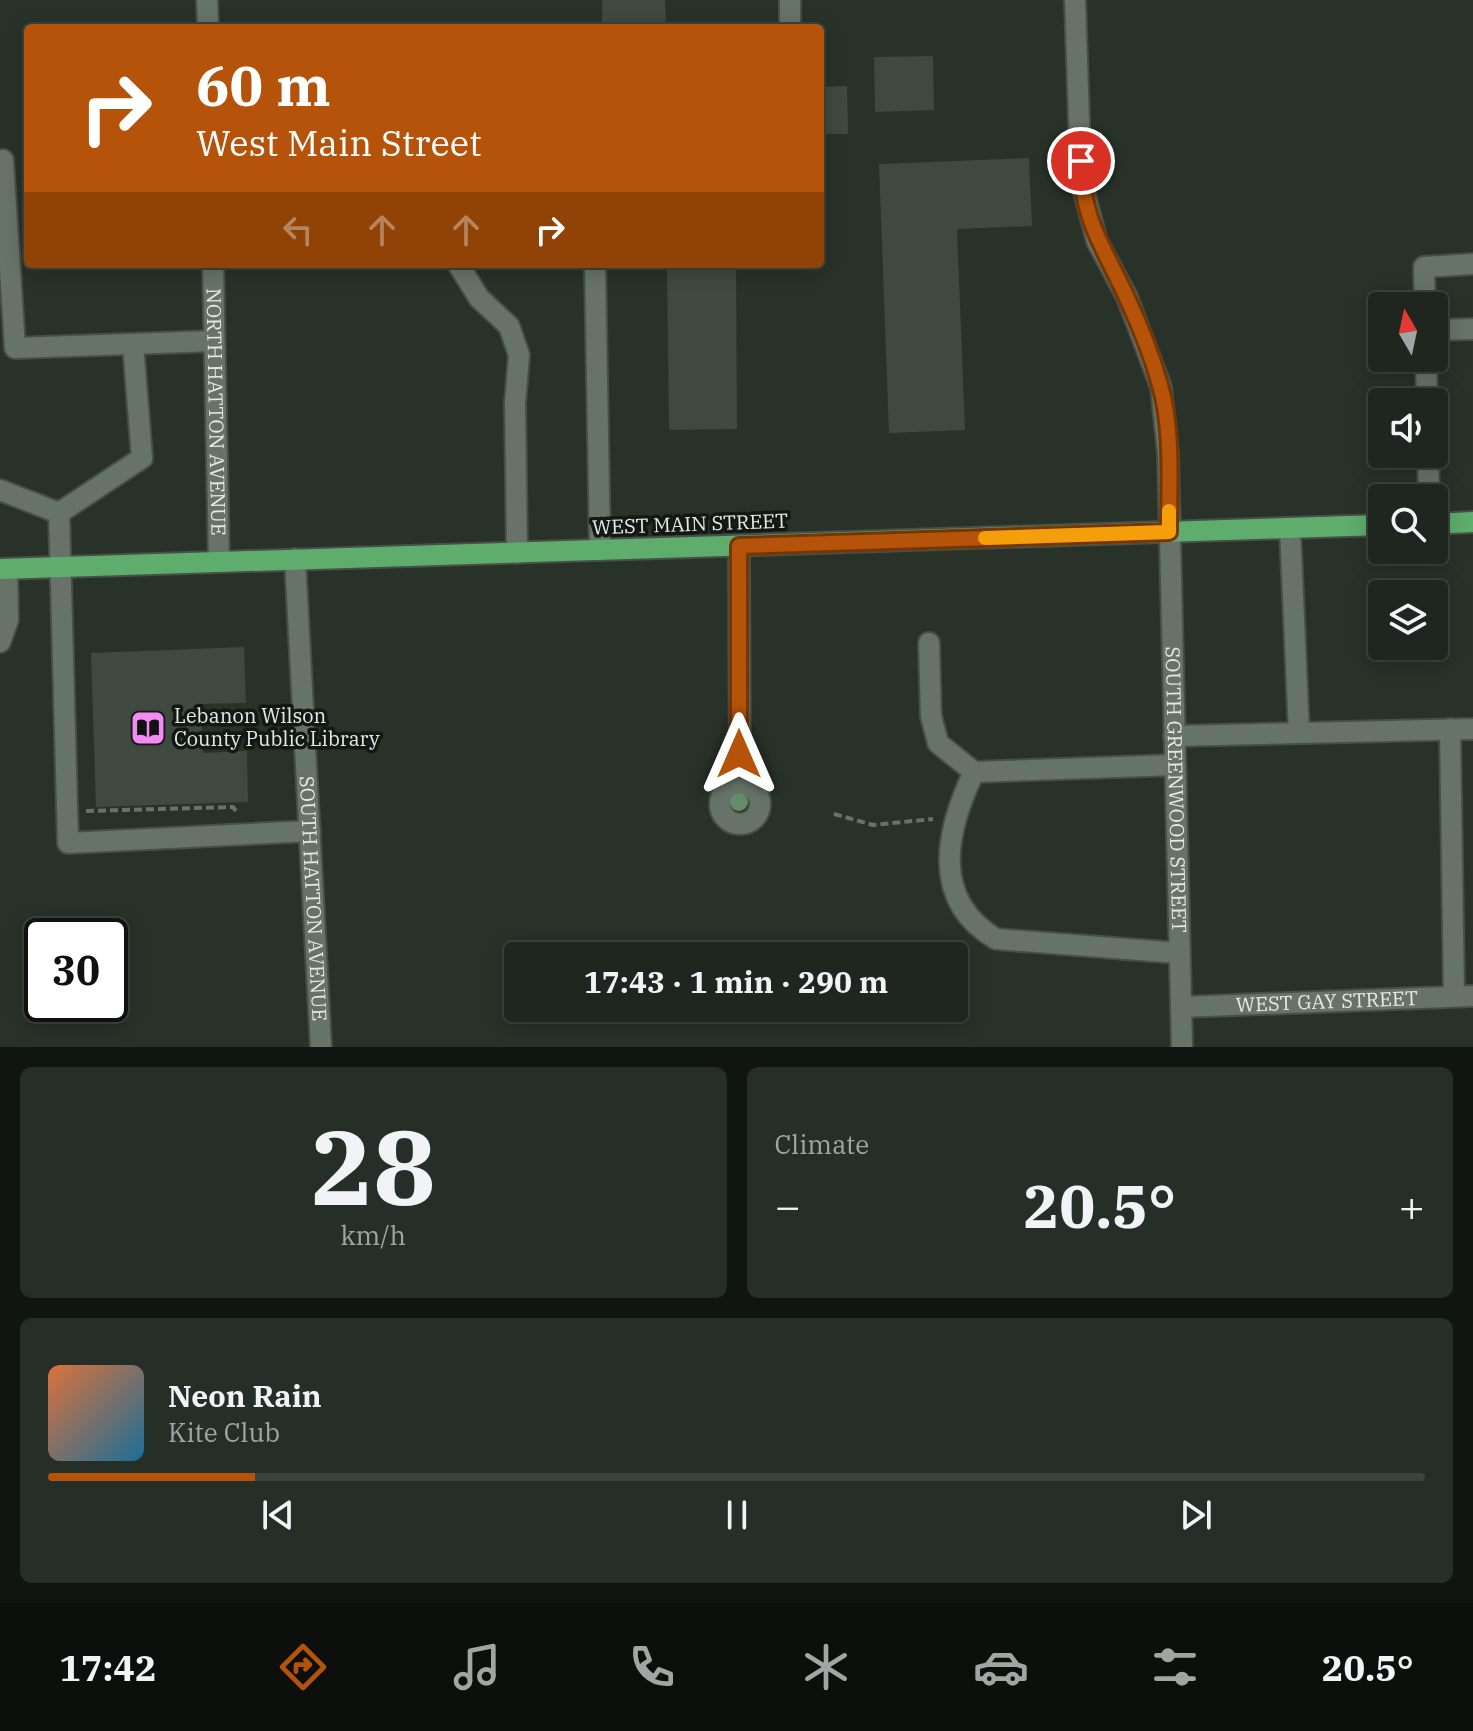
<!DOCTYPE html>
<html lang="en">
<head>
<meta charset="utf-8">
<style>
  :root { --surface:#1e261f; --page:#262e28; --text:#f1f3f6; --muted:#a1a5a4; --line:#3c433d; --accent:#b45309 }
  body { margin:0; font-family:"IBM Plex Serif",serif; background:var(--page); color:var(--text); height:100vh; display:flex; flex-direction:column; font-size:30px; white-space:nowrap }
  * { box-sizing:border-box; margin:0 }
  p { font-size:26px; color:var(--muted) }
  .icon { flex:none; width:44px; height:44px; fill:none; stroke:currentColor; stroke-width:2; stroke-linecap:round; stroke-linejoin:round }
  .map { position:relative; height:1047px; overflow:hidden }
  .panel { display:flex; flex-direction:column; gap:20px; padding:20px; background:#101511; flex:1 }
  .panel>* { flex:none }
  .top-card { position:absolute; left:24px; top:24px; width:800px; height:244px; border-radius:8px; box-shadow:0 4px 20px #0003,0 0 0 2px var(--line); background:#b45309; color:#fff; overflow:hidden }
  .needle { width:52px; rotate:351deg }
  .fabs { position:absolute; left:1368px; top:292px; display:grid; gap:16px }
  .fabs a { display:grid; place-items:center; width:80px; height:80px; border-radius:8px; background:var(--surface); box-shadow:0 4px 20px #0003,0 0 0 2px var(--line); font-size:40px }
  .speed { position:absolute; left:24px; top:918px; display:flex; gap:16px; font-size:40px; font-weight:700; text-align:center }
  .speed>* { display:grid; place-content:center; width:104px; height:104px; border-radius:50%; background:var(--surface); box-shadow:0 4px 20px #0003,0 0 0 2px var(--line); line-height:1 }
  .speed .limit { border:4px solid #111; border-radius:12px; background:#fff; color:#111 }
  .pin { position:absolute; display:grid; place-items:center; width:68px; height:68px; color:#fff; margin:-34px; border:4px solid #fff; border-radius:50%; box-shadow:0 2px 8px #0007 }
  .me { position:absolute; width:88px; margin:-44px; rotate:0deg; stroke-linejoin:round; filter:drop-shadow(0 0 6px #0008) }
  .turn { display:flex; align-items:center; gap:28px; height:168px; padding:0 40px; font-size:36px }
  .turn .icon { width:104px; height:104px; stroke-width:2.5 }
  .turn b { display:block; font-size:56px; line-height:68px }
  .lanes { display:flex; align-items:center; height:76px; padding:0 40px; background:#0003; justify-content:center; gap:40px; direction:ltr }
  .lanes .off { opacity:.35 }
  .big { font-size:60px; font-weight:700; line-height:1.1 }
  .panel .widget { flex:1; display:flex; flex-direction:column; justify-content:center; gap:12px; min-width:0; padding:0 28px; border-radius:12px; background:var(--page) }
  .panel .dial { align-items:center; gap:0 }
  .dial b { font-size:104px; line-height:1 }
  .song { display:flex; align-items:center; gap:24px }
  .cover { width:96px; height:96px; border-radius:12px; background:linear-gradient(135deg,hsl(20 70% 55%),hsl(200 70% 35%)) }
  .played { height:8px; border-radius:4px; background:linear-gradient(90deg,var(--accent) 15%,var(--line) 15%) }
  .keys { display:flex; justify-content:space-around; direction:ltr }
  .heat { display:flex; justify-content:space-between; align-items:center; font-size:44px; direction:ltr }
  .panel .tiles { flex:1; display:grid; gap:20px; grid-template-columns:1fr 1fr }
  .widget:last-child { grid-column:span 2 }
  .trip { position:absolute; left:504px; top:942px; width:464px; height:80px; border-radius:8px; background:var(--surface); box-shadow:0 4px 20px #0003,0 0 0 2px var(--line); font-weight:700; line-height:80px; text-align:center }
  .menu { display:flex; height:128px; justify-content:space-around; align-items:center; background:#0c0f0c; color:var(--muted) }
  .menu .icon { width:56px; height:56px }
  .menu .current { color:var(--accent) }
  .menu b { font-size:36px; color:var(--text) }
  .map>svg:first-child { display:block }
</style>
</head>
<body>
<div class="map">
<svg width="1473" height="1047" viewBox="0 0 1473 1047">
  <rect width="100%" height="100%" fill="#283229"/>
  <path fill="#3f493f" d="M 602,0 L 665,0 L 666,28 L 602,28 Z
    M 933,56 L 934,110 L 875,112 L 874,57 Z
    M 847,86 L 848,134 L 820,134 L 820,87 Z
    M 1029,158 L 1032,226 L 957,229 L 965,430 L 889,433 L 879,164 Z
    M 667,265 L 736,265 L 737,429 L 669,430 Z
    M 244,647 L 246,703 L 201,704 L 203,753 L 247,751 L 248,802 L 96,807 L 91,653 Z"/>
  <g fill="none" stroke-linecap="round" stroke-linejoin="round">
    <defs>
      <g id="minor">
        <path d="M 207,0 L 208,28"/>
        <path d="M 790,0 L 790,28"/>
        <path id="s1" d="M 1075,0 L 1081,181 L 1097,241 L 1127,297 L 1161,387 L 1168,453 L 1182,1047"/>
        <path d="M 3,160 L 15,348 L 214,341"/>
        <path id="s2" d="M 213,264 L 219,561"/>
        <path d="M 458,264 L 479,298 L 509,326 L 519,355 L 515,403 L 517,553"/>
        <path d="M 595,264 L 600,550"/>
        <path d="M 1425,306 L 1424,267 L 1473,264"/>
        <path d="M 1434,330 L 1473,329"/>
        <path d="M 133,344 L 142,458 L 59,513 L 68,843 L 310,831"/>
        <path d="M 1426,358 L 1427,402"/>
        <path d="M 1428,454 L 1429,498"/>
        <path d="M 0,490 L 59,513"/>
        <path d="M 1290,528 L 1299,733"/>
        <path d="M 739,546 L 740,784"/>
        <path id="s3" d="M 295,559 L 321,1047"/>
        <path d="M 0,642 L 8,620 L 7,569"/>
        <path d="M 929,643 L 931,716 L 938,743 L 974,772 L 1175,765"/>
        <path d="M 1450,729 L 1454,996"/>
        <path d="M 1174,736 L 1473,729"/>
        <path d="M 974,772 C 946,830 930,900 996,939 L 1179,953"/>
        <circle cx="740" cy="804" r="20"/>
        <path id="s4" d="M 1181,1007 L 1473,996"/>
      </g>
      <path id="major" d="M 1434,524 L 1473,522
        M 0,569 L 1382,525"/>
    </defs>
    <use href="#minor" stroke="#474f48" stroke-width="24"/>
    <use href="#major" stroke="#474f48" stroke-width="24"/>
    <path stroke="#69726a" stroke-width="4" stroke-dasharray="8 4" stroke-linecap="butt" d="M 86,811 L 233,807 L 238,814
      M 834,814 L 873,825 L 933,819"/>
    <use href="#minor" stroke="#677368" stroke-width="20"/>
    <use href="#major" stroke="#5ead6d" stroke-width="20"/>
  </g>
  <circle fill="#648c69" cx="739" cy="802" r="9"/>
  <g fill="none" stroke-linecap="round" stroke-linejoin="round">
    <defs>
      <path id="route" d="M 739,754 L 739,546 L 1169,532 C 1169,487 1173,428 1160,385 C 1152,356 1140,326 1127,298 C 1104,247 1082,221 1081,161"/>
    </defs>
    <use href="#route" stroke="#753606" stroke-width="20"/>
    <use href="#route" stroke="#b45309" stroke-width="14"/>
    <path stroke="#f59e0b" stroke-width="14" d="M 985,538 L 1169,532 L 1169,511"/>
  </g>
  <defs>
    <symbol id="library-square" viewBox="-11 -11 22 22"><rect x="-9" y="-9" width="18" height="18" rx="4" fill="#f38af1" stroke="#141814"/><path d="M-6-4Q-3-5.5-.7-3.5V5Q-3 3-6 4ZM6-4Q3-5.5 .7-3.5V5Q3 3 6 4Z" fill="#111"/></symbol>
  </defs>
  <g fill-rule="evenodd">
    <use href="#library-square" x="128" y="708" width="40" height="40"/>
  </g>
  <g text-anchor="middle" stroke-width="7" stroke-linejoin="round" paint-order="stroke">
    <g font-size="20" fill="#e3eae4" stroke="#141814">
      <text dy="7" stroke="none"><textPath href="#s2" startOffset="148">NORTH HATTON AVENUE</textPath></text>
      <text transform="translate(690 524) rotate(-2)" y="7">WEST MAIN STREET</text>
      <text dy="7" stroke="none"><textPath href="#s1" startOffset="806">SOUTH GREENWOOD STREET</textPath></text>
      <text dy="7" stroke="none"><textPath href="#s3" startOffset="340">SOUTH HATTON AVENUE</textPath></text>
      <text dy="7" stroke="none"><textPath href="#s4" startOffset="146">WEST GAY STREET</textPath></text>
    </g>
    <g font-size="20" fill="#e3eae4" stroke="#141814" text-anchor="start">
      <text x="174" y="723">Lebanon Wilson<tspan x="174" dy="23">County Public Library</tspan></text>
    </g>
  </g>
</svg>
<div class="fabs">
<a><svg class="needle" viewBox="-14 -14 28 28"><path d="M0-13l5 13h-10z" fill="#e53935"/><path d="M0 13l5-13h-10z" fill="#a1a5a4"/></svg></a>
<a><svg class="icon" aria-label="sound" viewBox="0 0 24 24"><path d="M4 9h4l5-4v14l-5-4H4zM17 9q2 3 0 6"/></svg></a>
<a><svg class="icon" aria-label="search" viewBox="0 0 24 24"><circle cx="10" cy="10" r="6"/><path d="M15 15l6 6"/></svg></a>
<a><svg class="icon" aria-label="layers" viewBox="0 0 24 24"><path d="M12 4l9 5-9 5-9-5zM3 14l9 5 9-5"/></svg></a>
</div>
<div class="speed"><div class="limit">30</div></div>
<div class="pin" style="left:1081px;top:161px;background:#d93025"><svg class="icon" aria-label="arrive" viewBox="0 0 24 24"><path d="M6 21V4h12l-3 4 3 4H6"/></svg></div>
<svg class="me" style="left:739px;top:754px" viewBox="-20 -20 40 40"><path d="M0-17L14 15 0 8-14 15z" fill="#b45309" stroke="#fff" stroke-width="4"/></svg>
<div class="trip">17:43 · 1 min · 290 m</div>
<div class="top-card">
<div class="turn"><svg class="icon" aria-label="right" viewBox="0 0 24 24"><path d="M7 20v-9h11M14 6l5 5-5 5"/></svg><div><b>60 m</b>West Main Street</div></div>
<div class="lanes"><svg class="icon off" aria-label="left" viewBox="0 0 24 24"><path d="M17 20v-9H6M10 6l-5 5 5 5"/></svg><svg class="icon off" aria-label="ahead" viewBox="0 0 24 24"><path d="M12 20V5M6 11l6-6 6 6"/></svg><svg class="icon off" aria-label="ahead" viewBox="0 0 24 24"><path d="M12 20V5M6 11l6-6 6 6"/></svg><svg class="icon" aria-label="right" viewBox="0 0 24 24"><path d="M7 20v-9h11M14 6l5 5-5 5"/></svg></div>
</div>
</div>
<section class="panel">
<div class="tiles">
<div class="widget dial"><b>28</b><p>km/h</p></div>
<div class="widget"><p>Climate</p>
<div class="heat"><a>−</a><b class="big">20.5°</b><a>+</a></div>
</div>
<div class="widget">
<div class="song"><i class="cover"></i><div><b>Neon Rain</b><p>Kite Club</p></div></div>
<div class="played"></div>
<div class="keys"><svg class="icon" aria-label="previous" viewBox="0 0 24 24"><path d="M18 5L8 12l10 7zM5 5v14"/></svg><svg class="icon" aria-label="pause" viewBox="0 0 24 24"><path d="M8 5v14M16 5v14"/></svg><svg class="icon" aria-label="next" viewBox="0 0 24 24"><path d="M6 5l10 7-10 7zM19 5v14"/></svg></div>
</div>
</div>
</section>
<nav class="menu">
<b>17:42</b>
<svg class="icon current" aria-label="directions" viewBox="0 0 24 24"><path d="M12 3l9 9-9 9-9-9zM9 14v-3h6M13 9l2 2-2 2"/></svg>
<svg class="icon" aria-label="music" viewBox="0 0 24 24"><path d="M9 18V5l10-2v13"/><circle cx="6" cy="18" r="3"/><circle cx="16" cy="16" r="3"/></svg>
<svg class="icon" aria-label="phone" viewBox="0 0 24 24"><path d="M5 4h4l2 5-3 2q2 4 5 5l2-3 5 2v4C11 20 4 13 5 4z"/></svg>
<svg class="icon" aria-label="climate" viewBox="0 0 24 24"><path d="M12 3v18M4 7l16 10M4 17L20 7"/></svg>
<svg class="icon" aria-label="car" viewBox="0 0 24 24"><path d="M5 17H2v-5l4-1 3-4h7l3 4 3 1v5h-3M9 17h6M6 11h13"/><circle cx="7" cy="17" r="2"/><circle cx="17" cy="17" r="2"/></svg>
<svg class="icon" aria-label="filters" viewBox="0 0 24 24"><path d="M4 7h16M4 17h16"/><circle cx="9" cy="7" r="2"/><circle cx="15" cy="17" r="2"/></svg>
<b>20.5°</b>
</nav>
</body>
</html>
